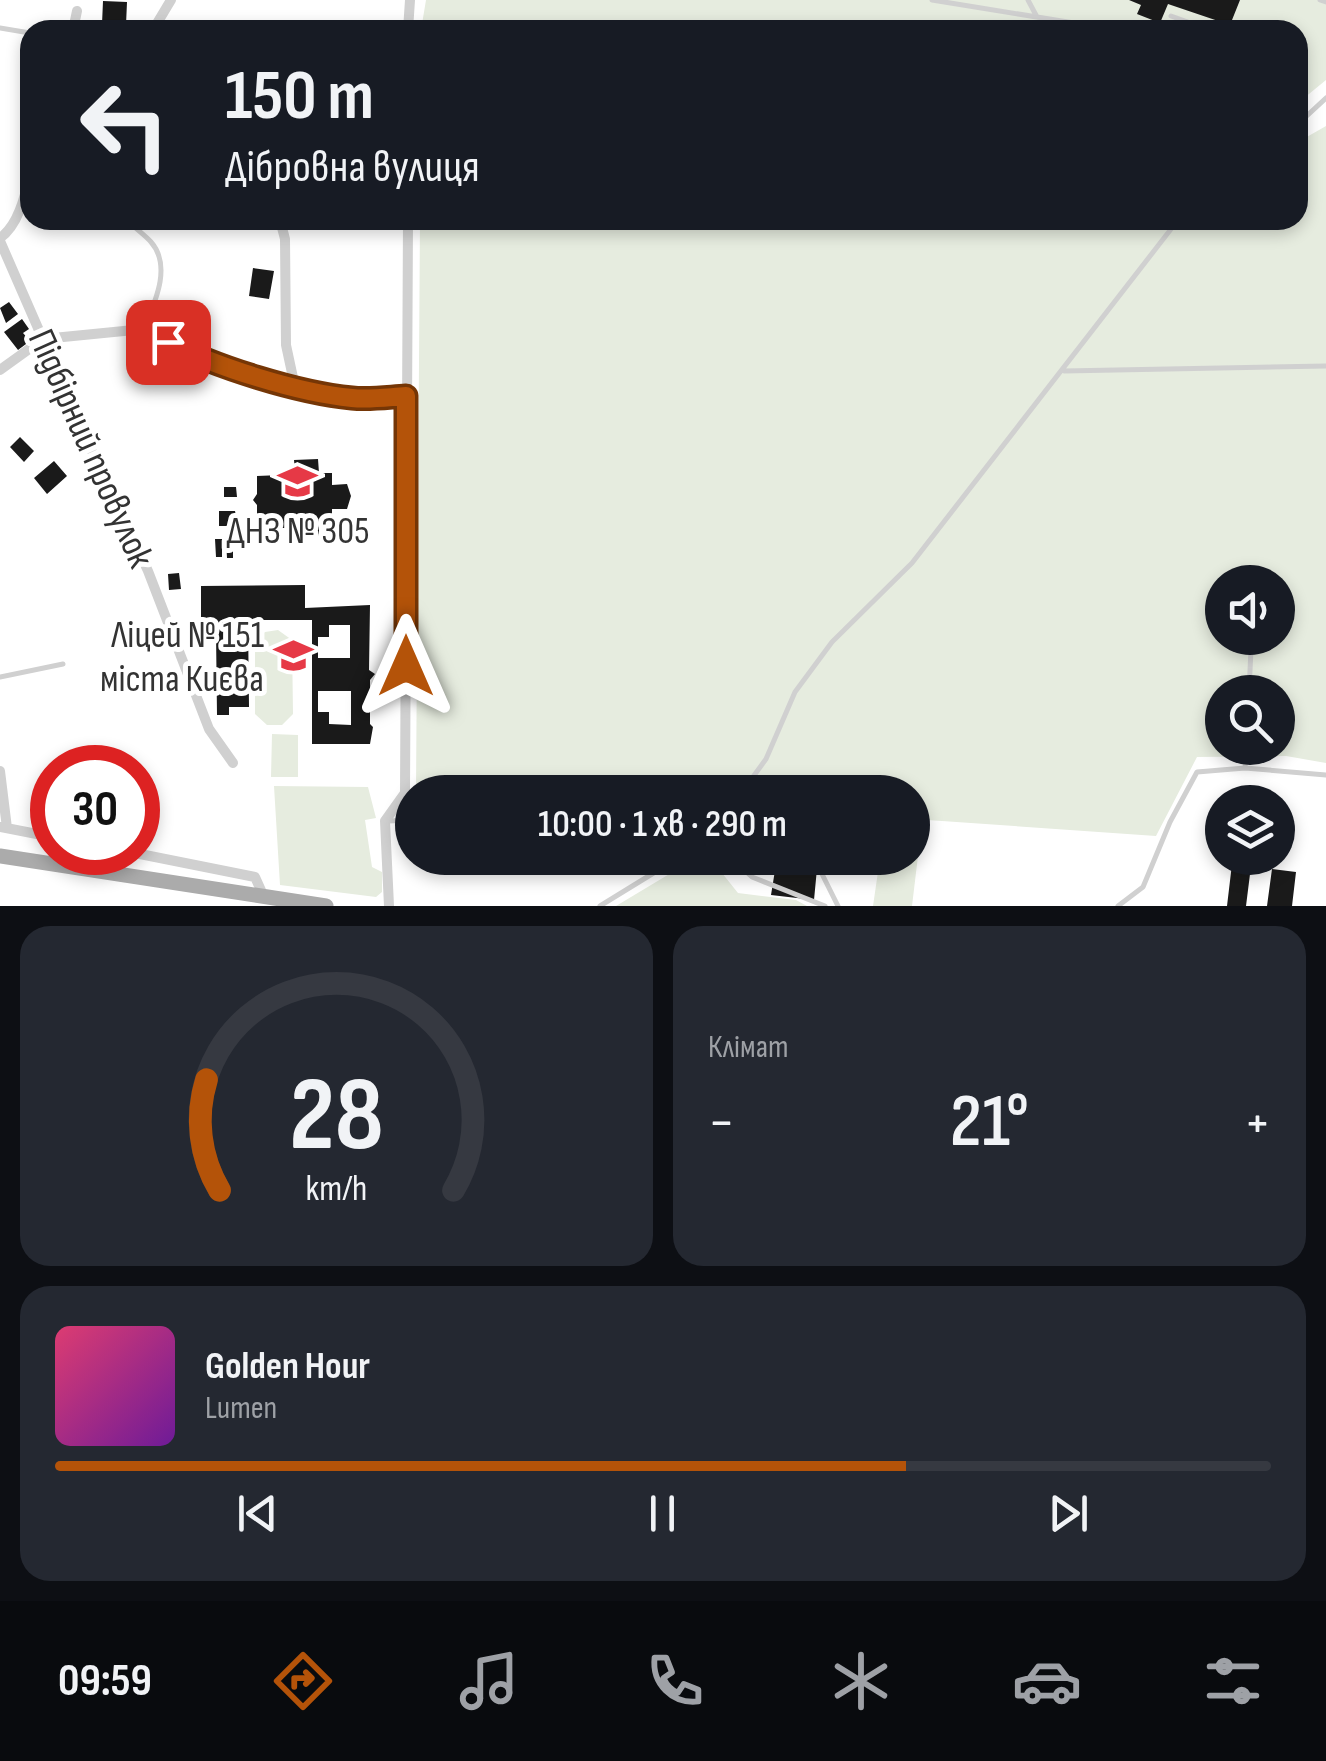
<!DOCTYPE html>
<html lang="uk">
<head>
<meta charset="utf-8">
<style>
  :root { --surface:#171b24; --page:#242831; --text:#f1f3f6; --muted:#9ea1a6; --line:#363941; --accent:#b45309 }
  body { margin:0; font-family:"Sofia Sans Condensed",sans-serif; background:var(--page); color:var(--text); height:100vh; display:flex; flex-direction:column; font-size:38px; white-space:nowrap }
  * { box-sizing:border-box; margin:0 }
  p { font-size:32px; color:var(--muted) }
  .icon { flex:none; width:55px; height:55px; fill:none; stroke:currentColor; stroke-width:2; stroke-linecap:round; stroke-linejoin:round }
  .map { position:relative; height:906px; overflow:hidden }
  .side { display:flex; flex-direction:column; gap:20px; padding:20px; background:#0d0f14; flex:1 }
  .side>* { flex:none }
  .top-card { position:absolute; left:20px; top:20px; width:1288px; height:210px; border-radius:30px; box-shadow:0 5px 15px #0003; background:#171b24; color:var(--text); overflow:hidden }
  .tools { position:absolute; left:1205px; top:565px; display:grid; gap:20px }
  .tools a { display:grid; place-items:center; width:90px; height:90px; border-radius:50%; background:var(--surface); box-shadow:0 5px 15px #0003; font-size:50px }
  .speed { position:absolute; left:30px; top:745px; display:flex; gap:20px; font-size:50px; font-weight:700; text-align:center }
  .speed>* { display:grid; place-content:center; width:130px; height:130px; border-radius:50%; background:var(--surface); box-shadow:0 5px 15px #0003; line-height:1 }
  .speed .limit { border:15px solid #d22; background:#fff; color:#111 }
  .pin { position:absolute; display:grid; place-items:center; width:85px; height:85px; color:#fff; margin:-42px; border-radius:20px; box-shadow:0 5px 15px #0006 }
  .me { position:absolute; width:110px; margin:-55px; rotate:0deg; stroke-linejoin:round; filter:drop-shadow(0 0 8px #0008) }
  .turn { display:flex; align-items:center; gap:35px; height:210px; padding:0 40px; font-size:45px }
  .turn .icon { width:130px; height:130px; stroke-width:2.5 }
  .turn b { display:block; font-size:70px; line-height:85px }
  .big { font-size:75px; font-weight:600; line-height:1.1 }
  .side .widget { flex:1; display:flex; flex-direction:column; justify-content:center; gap:15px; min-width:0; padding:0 35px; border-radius:30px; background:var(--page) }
  .side .dial { align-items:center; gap:0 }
  .dial svg { height:260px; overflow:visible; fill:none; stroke:var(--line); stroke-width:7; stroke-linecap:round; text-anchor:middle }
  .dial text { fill:var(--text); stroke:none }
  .song { display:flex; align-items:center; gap:30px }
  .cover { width:120px; height:120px; border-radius:15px; background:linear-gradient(135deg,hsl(340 70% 55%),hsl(280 70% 35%)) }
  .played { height:10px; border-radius:5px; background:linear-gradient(90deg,var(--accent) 70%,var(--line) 70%) }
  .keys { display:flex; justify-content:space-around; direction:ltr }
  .heat { display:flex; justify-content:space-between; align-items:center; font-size:55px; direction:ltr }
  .side .tiles { flex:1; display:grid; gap:20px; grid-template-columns:1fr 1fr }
  .widget:last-child { grid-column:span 2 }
  .trip { position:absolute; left:395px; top:775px; width:535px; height:100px; border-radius:50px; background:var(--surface); box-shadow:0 5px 15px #0003; font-weight:600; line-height:100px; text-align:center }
  .dock { display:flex; height:160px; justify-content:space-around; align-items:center; background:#090b0e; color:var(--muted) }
  .dock .icon { width:70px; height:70px }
  .dock .on { color:var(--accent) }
  .dock b { font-size:45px; color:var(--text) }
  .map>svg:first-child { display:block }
</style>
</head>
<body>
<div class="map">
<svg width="1326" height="906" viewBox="0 0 1326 906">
  <rect width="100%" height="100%" fill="#fff"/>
  <path fill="#e6ecdf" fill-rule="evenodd" d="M 426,0 L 1326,0 L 1326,80 L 1298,103 L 1298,30 L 421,30 Z
    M 1326,126 L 1326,763 L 1286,756 L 1197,757 L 1156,836 L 913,819 L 912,792 L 771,792 L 757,776 L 740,792 L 416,792 L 420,220 L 1298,220 L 1298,142 ZM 1222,582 L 1278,582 L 1278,638 L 1222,638 ZM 1222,692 L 1278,692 L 1278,748 L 1222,748 Z
    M 278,630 L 292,640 L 293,714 L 282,725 L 267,725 L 255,714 L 255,641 L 265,632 Z
    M 272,734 L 298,735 L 298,777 L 271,777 Z
    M 274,786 L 368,787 L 376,818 L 365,820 L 372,867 L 382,872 L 382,892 L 376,897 L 280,885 Z
    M 913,831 L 918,856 L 912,906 L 873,906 L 880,858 L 912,858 Z
    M 696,858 L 710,858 L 738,893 L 796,900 L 807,906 L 616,906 Z"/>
  <path fill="#1a1a1a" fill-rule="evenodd" d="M 1129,0 L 1240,0 L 1230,25 L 1168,4 L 1160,23 L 1137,14 L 1141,5 Z
    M 103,1 L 127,2 L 126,25 L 102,24 Z
    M 253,268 L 274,271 L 269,299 L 249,296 Z
    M 9,302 L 18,314 L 6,323 L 0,308 Z
    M 22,319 L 29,329 L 23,333 L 30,341 L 18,350 L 4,332 Z
    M 20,437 L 34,451 L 24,462 L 10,447 Z
    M 318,459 L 319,473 L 332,473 L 332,485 L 347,484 L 351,496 L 347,509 L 332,509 L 332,520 L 319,520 L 319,537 L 296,537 L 296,528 L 281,528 L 281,522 L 257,522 L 257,505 L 253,500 L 257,494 L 257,476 L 281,475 L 281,470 L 295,470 L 294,460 Z
    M 54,461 L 67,476 L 47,494 L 34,478 Z
    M 224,487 L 236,487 L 237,497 L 224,497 Z
    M 219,511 L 235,511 L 238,526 L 219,526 Z
    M 215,539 L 222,539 L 222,557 L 216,557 Z
    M 226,539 L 233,539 L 233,558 L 227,558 Z
    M 179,573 L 181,589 L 169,590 L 168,574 Z
    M 305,585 L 305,608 L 370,605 L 369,670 L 375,674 L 370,680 L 370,724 L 373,727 L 370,744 L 312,744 L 312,620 L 248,620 L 249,707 L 229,707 L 229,715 L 217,715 L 216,632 L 201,633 L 201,586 ZM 329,625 L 350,625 L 350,658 L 318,658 L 318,637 L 329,637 ZM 318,691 L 351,691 L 351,725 L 329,724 L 329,712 L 318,712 Z
    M 777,858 L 818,858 L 814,900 L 771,895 Z
    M 889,858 L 907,858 L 906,865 L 889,863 Z
    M 1232,864 L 1251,866 L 1246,906 L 1227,906 Z
    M 1272,869 L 1296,872 L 1292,906 L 1267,906 Z"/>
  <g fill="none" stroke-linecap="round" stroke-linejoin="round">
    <path stroke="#d0d0d0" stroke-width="5" d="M 932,0 L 1117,30
      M 1028,0 L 1037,17
      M 1320,0 L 1326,2
      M 1171,16 L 1210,30
      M 0,28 L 30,33
      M 1298,124 L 1326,98
      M 128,220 C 134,228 144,234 151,242 C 172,266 155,302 145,326
      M 1064,371 L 1326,366
      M 0,677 L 63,664
      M 1249,692 L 1251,649
      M 1245,768 L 1246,748
      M 742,792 L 766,759 L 795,692 L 832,642 L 912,563 L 1178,220
      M 388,821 L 412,820
      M 731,858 L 752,877 L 825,906
      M 753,858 L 821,872 L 838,906
      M 600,906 L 678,858
      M 1118,906 L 1143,887 L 1170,822 L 1197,772 L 1245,768 L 1326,775"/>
    <path stroke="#d0d0d0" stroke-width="10" d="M 73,30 L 77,11
      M 153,30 L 171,0
      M 408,30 L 410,0
      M 280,220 L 285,239 L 286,345 L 295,387
      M 0,238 C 18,226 25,196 30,175
      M 0,241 L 89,445 L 148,571 L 209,729 L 233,763
      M 0,370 L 43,339 L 144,329 L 193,355 L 295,387 L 354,398 L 406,396
      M 0,771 L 7,828
      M 1,827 L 52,837
      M 130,852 L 255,877 L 264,897
      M 389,906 L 385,821 L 405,793 L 408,220"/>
    <path stroke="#ababab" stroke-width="15" d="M 0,856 L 326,906"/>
  </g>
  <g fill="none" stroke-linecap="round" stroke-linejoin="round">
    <defs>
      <path id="route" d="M 168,342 C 215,367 299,393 352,398 C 370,400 389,397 406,396 L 406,666"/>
    </defs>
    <use href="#route" stroke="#753606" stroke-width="25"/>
    <use href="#route" stroke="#b45309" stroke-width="18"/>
  </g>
  <defs>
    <symbol id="school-bare" viewBox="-9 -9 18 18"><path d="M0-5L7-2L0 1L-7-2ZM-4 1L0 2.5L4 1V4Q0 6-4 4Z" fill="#e63946" stroke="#fff" stroke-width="2.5" paint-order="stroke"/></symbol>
  </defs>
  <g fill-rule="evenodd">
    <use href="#school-bare" x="270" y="454" width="55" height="55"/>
    <use href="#school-bare" x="266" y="628" width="55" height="55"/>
  </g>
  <g text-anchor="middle" stroke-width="10" stroke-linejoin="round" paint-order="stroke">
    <g font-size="38" fill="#333" stroke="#fff">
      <text transform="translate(92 448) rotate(66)" y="13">Підбірний провулок</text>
    </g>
    <g font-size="38" fill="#333" stroke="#fff">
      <text x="298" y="543">ДНЗ № 305</text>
      <text x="264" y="647" text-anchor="end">Ліцей № 151<tspan x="264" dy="44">міста Києва</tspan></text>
    </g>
  </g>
</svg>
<div class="tools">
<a><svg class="icon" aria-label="sound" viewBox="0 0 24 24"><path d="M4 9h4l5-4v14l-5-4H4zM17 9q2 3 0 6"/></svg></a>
<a><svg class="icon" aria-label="search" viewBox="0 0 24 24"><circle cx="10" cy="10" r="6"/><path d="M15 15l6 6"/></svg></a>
<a><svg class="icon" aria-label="layers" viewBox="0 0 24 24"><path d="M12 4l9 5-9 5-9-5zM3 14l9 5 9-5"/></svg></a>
</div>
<div class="speed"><div class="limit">30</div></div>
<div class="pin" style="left:168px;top:342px;background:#d93025"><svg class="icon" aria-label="arrive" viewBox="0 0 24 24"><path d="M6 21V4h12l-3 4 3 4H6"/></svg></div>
<svg class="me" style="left:406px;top:666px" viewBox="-20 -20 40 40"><path d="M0-17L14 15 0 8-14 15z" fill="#b45309" stroke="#fff" stroke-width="4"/></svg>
<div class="trip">10:00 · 1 хв · 290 m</div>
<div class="top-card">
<div class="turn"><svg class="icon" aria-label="left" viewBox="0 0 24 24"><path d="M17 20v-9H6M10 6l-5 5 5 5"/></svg><div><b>150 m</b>Дібровна вулиця</div></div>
</div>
</div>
<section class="side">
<div class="tiles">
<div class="widget dial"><svg viewBox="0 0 100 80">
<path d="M14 69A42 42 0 1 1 86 69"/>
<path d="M14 69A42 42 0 0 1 10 35" stroke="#b45309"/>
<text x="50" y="56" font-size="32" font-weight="700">28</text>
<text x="50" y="72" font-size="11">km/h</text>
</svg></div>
<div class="widget"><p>Клімат</p>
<div class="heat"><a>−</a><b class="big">21°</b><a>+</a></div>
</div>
<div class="widget">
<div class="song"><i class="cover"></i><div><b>Golden Hour</b><p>Lumen</p></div></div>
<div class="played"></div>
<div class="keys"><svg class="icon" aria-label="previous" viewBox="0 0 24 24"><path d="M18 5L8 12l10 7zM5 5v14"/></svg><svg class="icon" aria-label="pause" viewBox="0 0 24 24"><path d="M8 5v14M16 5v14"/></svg><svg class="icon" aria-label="next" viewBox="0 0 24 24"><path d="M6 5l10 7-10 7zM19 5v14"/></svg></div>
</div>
</div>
</section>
<nav class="dock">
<b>09:59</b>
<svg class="icon on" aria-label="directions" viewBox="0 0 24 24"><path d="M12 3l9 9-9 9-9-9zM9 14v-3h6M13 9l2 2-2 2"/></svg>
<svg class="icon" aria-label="music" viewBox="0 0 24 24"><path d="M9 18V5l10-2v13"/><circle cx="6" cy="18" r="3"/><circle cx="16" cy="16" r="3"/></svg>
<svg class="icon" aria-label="phone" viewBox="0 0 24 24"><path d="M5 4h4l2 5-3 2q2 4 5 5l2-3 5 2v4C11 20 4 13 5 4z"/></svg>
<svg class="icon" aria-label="climate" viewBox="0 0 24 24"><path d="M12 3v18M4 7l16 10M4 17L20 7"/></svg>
<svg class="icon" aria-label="car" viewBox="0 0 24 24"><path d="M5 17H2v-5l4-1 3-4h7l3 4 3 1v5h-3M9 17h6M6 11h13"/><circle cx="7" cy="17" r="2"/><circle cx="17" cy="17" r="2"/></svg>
<svg class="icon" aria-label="filters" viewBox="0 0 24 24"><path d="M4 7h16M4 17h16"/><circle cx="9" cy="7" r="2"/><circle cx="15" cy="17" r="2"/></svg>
</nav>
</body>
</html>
